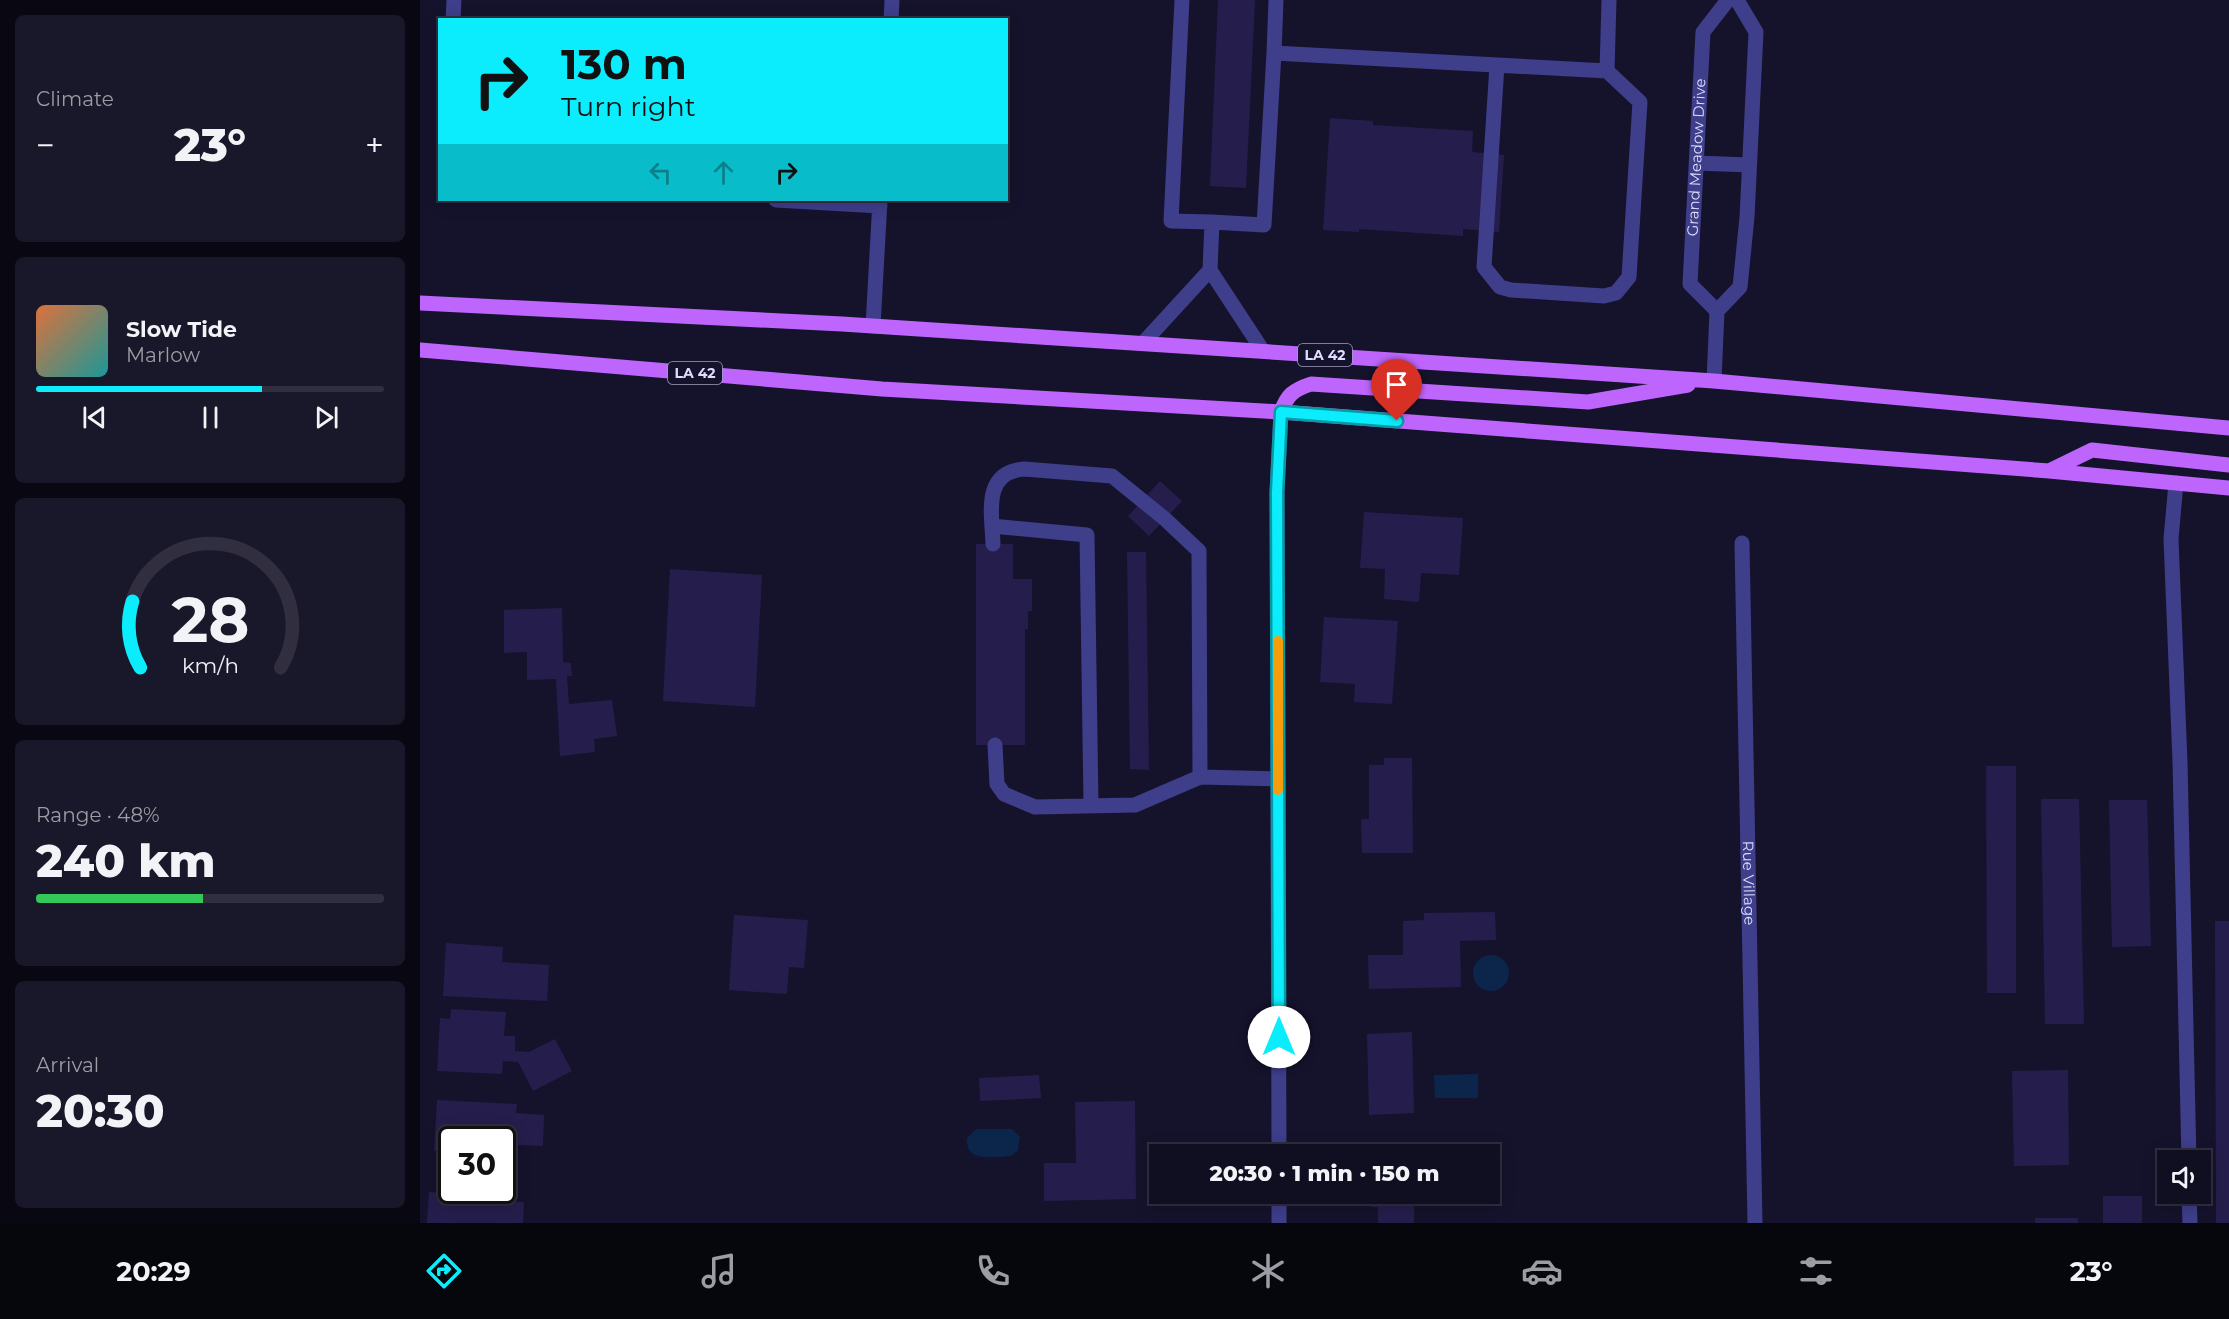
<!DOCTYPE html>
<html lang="en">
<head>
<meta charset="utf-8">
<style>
  :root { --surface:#100e21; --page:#19172a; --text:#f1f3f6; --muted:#9c9ca5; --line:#302e3f; --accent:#0bedfc }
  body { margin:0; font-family:Montserrat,sans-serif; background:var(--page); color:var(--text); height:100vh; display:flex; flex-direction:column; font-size:22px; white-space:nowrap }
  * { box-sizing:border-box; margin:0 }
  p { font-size:20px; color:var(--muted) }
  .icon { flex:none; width:33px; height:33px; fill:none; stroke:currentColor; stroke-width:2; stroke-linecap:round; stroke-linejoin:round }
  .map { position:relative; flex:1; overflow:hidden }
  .sheet { display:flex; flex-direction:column; gap:15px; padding:15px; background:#090812; width:420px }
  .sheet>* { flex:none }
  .banner { position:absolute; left:18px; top:18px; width:570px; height:183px; border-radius:0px; box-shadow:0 3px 15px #0003,0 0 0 2px var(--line); background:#0bedfc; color:#111; overflow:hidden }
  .buttons { position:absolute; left:1737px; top:1150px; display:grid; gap:12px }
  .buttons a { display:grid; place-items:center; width:54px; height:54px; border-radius:0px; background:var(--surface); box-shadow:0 3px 15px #0003,0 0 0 2px var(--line); font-size:30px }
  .speed { position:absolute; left:18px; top:1126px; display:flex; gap:12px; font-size:30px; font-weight:700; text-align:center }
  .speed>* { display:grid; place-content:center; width:78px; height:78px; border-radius:50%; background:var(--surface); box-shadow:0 3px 15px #0003,0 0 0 2px var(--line); line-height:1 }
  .speed .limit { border:3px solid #111; border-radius:9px; background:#fff; color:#111 }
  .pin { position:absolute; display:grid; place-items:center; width:51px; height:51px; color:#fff; margin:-62px -26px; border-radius:50% 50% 50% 0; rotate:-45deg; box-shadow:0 0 6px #0007 }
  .pin .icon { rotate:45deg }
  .me { position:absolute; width:66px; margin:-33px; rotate:0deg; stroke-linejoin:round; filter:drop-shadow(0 0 4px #0008) }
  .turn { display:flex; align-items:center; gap:21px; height:126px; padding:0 24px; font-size:27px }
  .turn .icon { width:78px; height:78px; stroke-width:2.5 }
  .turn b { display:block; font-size:42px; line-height:51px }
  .lanes { display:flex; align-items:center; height:57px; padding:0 24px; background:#0003; justify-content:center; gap:30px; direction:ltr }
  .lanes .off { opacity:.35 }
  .big { font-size:45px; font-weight:800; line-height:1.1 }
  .sheet .card { flex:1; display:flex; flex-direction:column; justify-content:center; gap:9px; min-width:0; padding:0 21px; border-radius:9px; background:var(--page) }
  .sheet .dial { align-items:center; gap:0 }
  .dial svg { height:156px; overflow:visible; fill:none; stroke:var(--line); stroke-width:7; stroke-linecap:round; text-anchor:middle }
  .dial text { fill:var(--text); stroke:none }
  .song { display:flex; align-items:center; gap:18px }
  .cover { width:72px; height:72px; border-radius:9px; background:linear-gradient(135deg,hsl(20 70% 55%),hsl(180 70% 35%)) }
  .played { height:6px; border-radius:3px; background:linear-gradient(90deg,var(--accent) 65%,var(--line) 65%) }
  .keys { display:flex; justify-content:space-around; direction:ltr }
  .heat { display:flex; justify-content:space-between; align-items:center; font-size:33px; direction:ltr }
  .charge { height:9px; border-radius:4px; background:linear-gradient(90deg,#34c759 48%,var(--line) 0) }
  .trip { position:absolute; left:729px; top:1144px; width:351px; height:60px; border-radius:0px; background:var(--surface); box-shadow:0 3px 15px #0003,0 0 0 2px var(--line); font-weight:800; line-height:60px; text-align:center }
  .tab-bar { display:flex; height:96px; justify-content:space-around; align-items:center; background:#06060d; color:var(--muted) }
  .tab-bar .icon { width:42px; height:42px }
  .tab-bar .active { color:var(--accent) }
  .tab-bar b { font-size:27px; color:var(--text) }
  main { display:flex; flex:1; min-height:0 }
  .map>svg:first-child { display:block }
</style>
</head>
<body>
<main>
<section class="sheet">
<div class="card"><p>Climate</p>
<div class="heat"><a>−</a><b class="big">23°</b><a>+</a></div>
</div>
<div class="card">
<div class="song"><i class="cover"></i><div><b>Slow Tide</b><p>Marlow</p></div></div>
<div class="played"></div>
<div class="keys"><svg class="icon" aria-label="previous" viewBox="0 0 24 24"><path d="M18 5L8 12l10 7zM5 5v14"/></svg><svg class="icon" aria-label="pause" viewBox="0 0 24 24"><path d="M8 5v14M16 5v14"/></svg><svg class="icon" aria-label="next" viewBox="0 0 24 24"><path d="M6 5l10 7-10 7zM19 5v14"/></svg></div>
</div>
<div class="card dial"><svg viewBox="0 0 100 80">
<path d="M14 69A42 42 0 1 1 86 69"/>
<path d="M14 69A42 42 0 0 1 10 35" stroke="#0bedfc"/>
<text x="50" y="56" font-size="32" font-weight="700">28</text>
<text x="50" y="72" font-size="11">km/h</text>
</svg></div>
<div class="card"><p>Range · 48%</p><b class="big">240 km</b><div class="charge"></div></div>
<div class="card"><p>Arrival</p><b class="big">20:30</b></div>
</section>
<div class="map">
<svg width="1809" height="1223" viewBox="0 0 1809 1223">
  <rect width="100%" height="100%" fill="#15122c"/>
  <path fill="#0c254a" d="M1053 973a18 18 0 1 1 36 0a18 18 0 1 1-36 0Z
    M 1058,1074 L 1058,1098 L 1015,1098 L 1014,1075 Z
    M 556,1129 L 592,1129 L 600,1137 L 598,1150 L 591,1156 C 574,1157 545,1163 547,1138 Z"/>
  <path fill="#251e4c" d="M 798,0 L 835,0 L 826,188 L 790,186 Z
    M 910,118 L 953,121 L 953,125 L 1053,131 L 1052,152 L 1084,155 L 1079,232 L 1043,229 L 1043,236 L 939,229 L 939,232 L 903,230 Z
    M 740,481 L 762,501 L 729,536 L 708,516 Z
    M 944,512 L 1043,518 L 1039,575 L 1001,573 L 999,602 L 964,599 L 965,569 L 940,568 Z
    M 556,544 L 593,544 L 593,579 L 612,579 L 612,611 L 608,611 L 608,629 L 605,629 L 605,745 L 556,745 Z
    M 707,552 L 726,552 L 729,770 L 710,769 Z
    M 250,569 L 342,575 L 335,707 L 243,701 Z
    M 142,608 L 143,662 L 151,663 L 152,676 L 147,676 L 149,704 L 192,700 L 197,736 L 174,739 L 175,752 L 140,756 L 136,679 L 107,680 L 107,652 L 84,653 L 84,610 Z
    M 904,617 L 978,621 L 972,704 L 934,702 L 935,684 L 900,682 Z
    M 964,758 L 992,758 L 993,853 L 942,853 L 941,819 L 949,819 L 949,765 L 964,765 Z
    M 1566,766 L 1596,766 L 1596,993 L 1567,993 Z
    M 1621,799 L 1659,799 L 1664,1024 L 1625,1024 Z
    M 1689,800 L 1727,800 L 1731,946 L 1692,947 Z
    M 1075,912 L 1076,940 L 1040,941 L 1041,987 L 949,989 L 948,955 L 983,955 L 983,921 L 1004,920 L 1004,913 Z
    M 314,915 L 388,920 L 384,968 L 369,967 L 367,994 L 309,990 Z
    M 1795,921 L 1809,921 L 1809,1223 L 1796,1223 Z
    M 26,943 L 83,947 L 82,962 L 129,965 L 127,1001 L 23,996 Z
    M 31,1009 L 86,1012 L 84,1036 L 95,1036 L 95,1051 L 109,1052 L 135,1039 L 152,1071 L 113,1091 L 98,1062 L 83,1061 L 82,1074 L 17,1071 L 20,1018 L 30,1019 Z
    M 992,1032 L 994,1113 L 949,1115 L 947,1034 Z
    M 1648,1070 L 1649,1165 L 1594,1166 L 1592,1071 Z
    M 619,1075 L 621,1098 L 560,1101 L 559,1078 Z
    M 17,1100 L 97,1104 L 96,1113 L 124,1115 L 123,1146 L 94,1145 L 94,1155 L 82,1154 L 82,1140 L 32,1140 L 32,1152 L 14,1151 Z
    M 715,1101 L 716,1199 L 624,1201 L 624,1163 L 656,1163 L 655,1102 Z
    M 9,1192 L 73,1196 L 72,1201 L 104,1202 L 103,1223 L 7,1223 Z
    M 951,1194 L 1003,1194 L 1003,1206 L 994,1206 L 994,1223 L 958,1223 L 958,1207 L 951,1207 Z
    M 1683,1196 L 1722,1196 L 1722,1223 L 1683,1223 Z
    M 1615,1218 L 1658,1218 L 1658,1223 L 1615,1223 Z"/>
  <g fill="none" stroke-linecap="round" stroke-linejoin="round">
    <path stroke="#3e3e8a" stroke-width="15" d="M 762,0 L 751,221 L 792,222
      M 33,20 L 34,0
      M 471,20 L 472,0
      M 854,53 L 856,0
      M 1077,65 L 1064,267 L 1080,287 L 1091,290 L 1184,296 L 1196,293 L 1209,277 L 1220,102 L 1187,71
      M 356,200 L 460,206
      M 790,270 L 792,222 L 844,225 L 854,53 L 1187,71 L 1189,0
      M 453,326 L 460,200
      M 723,343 L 790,270 L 843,351
      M 1756,483 L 1751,539 L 1760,762 L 1769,1161
      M 572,526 L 667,535 L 671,805
      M 573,544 C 572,514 562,472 604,469 L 692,476 L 745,519 L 779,551 L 780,777
      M 575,745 L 577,784 L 584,794 L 615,807 L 715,805 L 780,777 L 858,779
      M 1769,1194 L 1770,1223"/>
    <g stroke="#3e3e8a" stroke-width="15">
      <path d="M 1277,163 L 1329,165"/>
      <path id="s1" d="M 1297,311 L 1270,284 L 1283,32 L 1308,0"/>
      <path d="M 1294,381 L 1297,311 L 1320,287 L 1327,217 L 1336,32 L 1317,0"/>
      <path id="s2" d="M 1322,543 L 1335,1223"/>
      <path d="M 859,1155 L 857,492 L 861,412"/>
      <path d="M 859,1194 L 859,1223"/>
    </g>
    <path stroke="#be65fd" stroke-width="15" d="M 0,303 L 422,324 L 1294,381 L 1809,428
      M 0,350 L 462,389 L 861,412 L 1629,471 L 1809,488
      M 861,412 C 867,395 873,390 891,384 L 1168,402 L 1268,385
      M 1629,471 L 1672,450 L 1809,465"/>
  </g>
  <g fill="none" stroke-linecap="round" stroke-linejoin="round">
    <defs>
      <path id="route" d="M 859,1037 L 857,492 L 861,412 L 977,421"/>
    </defs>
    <use href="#route" stroke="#079aa4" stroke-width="15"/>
    <use href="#route" stroke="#0bedfc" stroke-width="10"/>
    <path stroke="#f59e0b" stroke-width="10" d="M 858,641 L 858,790"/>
  </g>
  <g text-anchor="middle" stroke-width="6" stroke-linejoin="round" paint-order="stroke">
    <g fill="#15122c" stroke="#a2a0c0" stroke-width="1.5">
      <rect x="878" y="344" width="54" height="22" rx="4.5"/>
      <rect x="248" y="362" width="54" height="22" rx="4.5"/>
    </g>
    <g font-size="14" font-weight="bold" fill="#dfddff">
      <text x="905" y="360">LA 42</text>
      <text x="275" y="378">LA 42</text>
    </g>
    <g font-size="15" fill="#dfddff" stroke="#15122c">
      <text dy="5" stroke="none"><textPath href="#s1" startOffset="165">Grand Meadow Drive</textPath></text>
      <text dy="5" stroke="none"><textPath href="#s2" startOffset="340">Rue Village</textPath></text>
    </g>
  </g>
</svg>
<div class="buttons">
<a><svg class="icon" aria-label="sound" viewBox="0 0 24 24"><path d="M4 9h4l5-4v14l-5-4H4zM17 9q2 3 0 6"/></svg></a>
</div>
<div class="speed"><div class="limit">30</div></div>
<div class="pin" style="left:977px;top:421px;background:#d93025"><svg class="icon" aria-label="arrive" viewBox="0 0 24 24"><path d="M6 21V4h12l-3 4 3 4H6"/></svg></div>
<svg class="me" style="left:859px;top:1037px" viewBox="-20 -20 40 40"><circle r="19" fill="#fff"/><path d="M0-13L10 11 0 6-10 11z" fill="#0bedfc"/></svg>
<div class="trip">20:30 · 1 min · 150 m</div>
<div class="banner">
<div class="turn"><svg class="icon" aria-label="right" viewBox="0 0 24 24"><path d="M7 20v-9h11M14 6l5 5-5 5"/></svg><div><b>130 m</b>Turn right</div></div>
<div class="lanes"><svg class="icon off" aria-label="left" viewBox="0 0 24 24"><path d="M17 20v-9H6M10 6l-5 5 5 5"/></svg><svg class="icon off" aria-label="ahead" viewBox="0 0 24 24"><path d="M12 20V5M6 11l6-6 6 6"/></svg><svg class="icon" aria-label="right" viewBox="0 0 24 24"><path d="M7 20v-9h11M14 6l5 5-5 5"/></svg></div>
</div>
</div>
</main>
<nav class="tab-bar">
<b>20:29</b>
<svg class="icon active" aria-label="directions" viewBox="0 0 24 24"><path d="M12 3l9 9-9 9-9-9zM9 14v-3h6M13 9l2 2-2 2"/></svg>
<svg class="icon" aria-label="music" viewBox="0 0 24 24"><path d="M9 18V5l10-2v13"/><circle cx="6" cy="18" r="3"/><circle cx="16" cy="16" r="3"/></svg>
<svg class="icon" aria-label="phone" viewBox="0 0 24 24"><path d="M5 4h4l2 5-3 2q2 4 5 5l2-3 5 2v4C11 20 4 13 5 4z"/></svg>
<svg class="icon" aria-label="climate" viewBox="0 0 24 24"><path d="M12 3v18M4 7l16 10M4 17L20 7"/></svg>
<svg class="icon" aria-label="car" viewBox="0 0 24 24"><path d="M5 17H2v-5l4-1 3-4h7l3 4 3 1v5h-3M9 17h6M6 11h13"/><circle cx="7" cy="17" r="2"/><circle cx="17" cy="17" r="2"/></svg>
<svg class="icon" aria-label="filters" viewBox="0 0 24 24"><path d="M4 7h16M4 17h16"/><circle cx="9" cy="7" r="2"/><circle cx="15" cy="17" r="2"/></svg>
<b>23°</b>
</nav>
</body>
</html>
